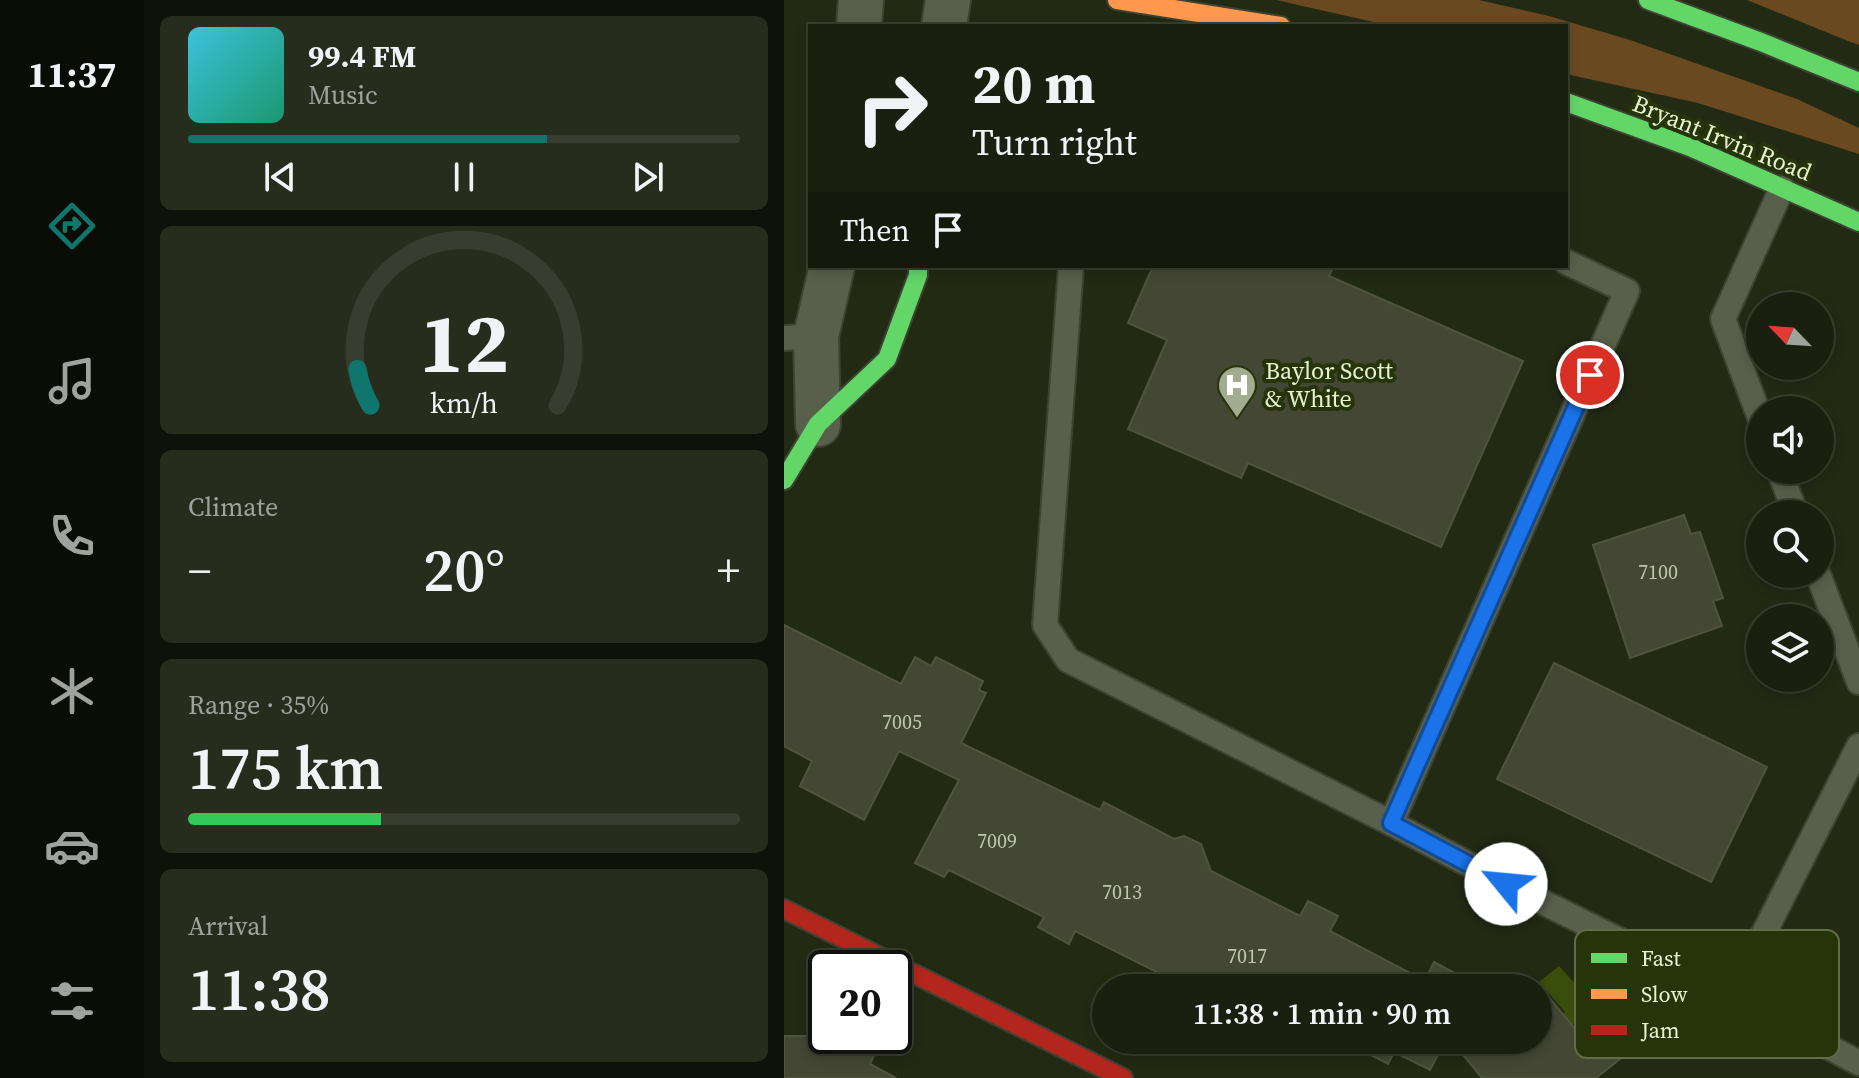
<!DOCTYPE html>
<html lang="en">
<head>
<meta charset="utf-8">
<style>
  :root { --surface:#1a200f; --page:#272d1d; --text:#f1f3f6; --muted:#9fa39e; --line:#383e2f; --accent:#0f766e }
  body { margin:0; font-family:"Source Serif 4",serif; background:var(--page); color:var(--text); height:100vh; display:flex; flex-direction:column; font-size:30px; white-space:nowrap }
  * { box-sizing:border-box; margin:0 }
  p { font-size:26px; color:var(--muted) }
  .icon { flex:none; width:44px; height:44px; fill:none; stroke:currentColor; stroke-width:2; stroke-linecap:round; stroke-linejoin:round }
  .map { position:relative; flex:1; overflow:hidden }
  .sheet { display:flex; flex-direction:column; gap:16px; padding:16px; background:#0e1208; width:640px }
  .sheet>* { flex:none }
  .guide { position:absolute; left:24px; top:24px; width:760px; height:244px; border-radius:0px; box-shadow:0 4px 12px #0003,0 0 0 2px var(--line); background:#1a200f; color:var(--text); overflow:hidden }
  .needle { width:52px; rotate:295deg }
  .buttons { position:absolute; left:962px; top:292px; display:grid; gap:16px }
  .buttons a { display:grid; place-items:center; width:88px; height:88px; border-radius:50%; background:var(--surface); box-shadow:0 4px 12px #0003,0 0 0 2px var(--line); font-size:40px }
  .speed { position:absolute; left:24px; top:950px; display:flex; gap:16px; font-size:40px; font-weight:700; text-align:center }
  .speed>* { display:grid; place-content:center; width:104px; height:104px; border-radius:50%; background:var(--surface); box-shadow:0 4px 12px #0003,0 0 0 2px var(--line); line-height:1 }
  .speed .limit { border:4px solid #111; border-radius:12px; background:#fff; color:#111 }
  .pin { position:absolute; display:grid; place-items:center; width:68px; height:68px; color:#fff; margin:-34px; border:4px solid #fff; border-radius:50%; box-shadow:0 2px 8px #0007 }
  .me { position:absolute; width:88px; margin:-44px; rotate:298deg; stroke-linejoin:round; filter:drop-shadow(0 0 6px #0008) }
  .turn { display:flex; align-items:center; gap:28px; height:168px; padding:0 32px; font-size:36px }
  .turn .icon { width:104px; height:104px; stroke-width:2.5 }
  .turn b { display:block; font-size:56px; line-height:68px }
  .then { display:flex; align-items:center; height:76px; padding:0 32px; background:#0003; gap:16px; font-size:30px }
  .big { font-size:60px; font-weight:600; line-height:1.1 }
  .sheet .card { flex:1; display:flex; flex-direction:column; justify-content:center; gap:12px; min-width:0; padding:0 28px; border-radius:12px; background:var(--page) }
  .sheet .dial { align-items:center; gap:0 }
  .dial svg { height:208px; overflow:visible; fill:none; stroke:var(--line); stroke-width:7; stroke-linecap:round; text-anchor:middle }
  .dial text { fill:var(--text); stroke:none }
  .song { display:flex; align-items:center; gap:24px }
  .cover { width:96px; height:96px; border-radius:12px; background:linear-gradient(135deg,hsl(190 70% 55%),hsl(160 70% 35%)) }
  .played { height:8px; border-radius:4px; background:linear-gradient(90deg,var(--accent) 65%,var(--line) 65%) }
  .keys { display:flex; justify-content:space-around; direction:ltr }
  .heat { display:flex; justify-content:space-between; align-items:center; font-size:44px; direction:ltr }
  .charge { height:12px; border-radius:6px; background:linear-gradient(90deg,#34c759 35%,var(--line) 0) }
  .trip { position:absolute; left:308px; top:974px; width:460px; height:80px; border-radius:40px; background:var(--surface); box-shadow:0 4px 12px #0003,0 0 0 2px var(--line); font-weight:600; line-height:80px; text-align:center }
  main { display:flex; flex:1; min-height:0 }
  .tab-bar { display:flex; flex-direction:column; width:144px; justify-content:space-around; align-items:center; background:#0a0d06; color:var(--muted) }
  .tab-bar .icon { width:56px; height:56px }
  .tab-bar .current { color:var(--accent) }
  .tab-bar b { font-size:36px; color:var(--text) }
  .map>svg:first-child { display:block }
</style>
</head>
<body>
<main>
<nav class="tab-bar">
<b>11:37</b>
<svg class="icon current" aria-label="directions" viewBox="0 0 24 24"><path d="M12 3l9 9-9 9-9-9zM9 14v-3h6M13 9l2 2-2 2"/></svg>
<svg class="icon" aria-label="music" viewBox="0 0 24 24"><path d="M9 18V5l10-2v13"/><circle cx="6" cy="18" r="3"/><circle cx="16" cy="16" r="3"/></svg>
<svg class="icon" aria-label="phone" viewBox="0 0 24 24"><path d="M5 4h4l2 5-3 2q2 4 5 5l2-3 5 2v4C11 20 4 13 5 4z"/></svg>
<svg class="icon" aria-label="climate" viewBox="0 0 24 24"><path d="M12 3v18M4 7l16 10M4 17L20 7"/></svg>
<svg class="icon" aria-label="car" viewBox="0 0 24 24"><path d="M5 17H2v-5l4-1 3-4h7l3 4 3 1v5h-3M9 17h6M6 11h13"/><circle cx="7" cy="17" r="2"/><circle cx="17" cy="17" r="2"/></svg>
<svg class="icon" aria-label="filters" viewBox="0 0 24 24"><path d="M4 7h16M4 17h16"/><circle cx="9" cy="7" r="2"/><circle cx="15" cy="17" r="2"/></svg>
</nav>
<section class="sheet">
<div class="card">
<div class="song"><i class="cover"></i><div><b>99.4 FM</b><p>Music</p></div></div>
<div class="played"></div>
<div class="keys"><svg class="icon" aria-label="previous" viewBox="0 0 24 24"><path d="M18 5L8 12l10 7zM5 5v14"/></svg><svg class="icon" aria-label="pause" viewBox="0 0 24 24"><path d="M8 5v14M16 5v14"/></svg><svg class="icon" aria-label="next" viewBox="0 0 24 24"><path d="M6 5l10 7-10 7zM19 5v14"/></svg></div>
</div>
<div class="card dial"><svg viewBox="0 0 100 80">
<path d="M14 69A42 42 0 1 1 86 69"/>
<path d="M14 69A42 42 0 0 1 9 55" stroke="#0f766e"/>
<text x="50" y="56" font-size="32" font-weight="700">12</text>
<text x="50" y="72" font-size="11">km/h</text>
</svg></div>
<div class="card"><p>Climate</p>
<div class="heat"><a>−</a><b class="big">20°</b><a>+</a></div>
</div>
<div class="card"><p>Range · 35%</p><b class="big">175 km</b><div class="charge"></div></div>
<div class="card"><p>Arrival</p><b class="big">11:38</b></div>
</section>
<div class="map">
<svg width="1075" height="1078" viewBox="0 0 1075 1078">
  <rect width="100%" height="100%" fill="#222a14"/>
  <path fill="#6b4920" d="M 492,0 L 695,0 L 765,16 L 846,40 L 1013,99 L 1075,128 L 1075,154 L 914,103 L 782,74 L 782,26 L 607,26 Z
    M 963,0 L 1075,0 L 1075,45 L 1064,41 Z"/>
  <path fill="#394d0c" d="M 775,966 L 812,1007 L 781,1031 L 772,1020 L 781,1012 L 755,982 Z"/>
  <path fill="#434733" stroke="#50543d" stroke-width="2" d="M 369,266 L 550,266 L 545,276 L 739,361 L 657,547 L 464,463 L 457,478 L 344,429 L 383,340 L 344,323 Z
    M 900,515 L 907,534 L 916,532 L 939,598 L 929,601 L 938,626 L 846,658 L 809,545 Z
    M 0,625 L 117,684 L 131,657 L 147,666 L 152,657 L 199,681 L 195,690 L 202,693 L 177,743 L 316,810 L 320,802 L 390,839 L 400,836 L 417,844 L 427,871 L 516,916 L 524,901 L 554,916 L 546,931 L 641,981 L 650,962 L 691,984 L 689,988 L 377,988 L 383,977 L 291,931 L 285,944 L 254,927 L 260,917 L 165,870 L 160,877 L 131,863 L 175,780 L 115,751 L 80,820 L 16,786 L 28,761 L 0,746 Z
    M 770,663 L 983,767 L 927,882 L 713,779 Z
    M 754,984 L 792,1030 L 819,1008 L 851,1047 L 812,1078 L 698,1078 L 667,1040 L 754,1040 Z
    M 0,1036 L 31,1036 L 39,1040 L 41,1036 L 99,1036 L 86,1064 L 112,1078 L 0,1078 Z
    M 558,1040 L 662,1040 L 646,1070 L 610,1052 L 604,1064 Z"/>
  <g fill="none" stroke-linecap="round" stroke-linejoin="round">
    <defs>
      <path id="lane" d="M 287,266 L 261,625 L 284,660 L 607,823 L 722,884 L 948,996 L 1075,1063
        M 0,338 L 32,336
        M 976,418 L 939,319 L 998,188
        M 995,470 L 1012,514
        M 1034,574 L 1075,682
        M 607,823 L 843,291 L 782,262
        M 948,996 L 1075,746"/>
      <path id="street" d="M 75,26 L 77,0
        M 160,26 L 164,0
        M 34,424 L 32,336 L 48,266"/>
      <path id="fast" d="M 864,0 L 977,42 L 1075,82
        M 782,102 L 906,147 L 1075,222
        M 0,480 L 34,424 L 103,359 L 134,275 L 134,266"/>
      <path id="slow" d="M 333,0 L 497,26"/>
      <path id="jam" d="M 0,909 L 339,1078"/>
    </defs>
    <use href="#lane" stroke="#3d4332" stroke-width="28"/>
    <use href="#street" stroke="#3d4332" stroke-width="48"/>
    <use href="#fast" stroke="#3d4332" stroke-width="22"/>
    <use href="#slow" stroke="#3d4332" stroke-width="22"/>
    <use href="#jam" stroke="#3d4332" stroke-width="22"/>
    <use href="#lane" stroke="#585f4b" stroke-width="24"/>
    <use href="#street" stroke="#585f4b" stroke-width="44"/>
    <use href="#fast" stroke="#63d668" stroke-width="18"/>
    <use href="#slow" stroke="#ff974d" stroke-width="18"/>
    <use href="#jam" stroke="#b3261e" stroke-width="18"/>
  </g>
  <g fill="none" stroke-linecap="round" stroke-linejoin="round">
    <defs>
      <path id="route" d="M 722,884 L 607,823 L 806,375"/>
    </defs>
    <use href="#route" stroke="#114b97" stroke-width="20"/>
    <use href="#route" stroke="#1a73e8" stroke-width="14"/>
  </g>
  <defs>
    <symbol id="hospital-pin" viewBox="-11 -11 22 30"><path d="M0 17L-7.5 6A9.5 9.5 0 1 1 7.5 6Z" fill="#a1ac91" stroke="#26340a"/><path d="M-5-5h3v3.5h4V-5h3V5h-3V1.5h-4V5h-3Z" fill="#fff"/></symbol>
  </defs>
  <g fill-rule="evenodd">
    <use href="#hospital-pin" x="431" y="363" width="44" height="60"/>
  </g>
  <g text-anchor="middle" stroke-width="8" stroke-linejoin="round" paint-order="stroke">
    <g font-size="20" fill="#bdc7ac">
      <text x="874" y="579">7100</text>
      <text x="118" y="729">7005</text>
      <text x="213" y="848">7009</text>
      <text x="338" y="899">7013</text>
      <text x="463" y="963">7017</text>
    </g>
    <g font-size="24" fill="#e6f2d4" stroke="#26340a">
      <text transform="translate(938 138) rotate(22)" y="8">Bryant Irvin Road</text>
    </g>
    <g font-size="24" fill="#e6f2d4" stroke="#26340a" text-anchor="start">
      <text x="481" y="379">Baylor Scott<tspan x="481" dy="28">&amp; White</tspan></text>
    </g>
  </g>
  <rect x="791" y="930" width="264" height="128" rx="12" fill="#26340a" stroke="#606d47" stroke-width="2"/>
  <rect x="807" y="953" width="36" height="10" fill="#63d668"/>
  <rect x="807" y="989" width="36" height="10" fill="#ff974d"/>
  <rect x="807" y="1025" width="36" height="10" fill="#b3261e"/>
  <g font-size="22" fill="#e6f2d4">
    <text x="857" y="966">Fast</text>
    <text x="857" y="1002">Slow</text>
    <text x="857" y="1038">Jam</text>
  </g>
</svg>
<div class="buttons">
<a><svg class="needle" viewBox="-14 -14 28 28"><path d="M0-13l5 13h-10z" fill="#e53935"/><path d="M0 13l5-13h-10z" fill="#9fa39e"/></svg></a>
<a><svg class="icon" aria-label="sound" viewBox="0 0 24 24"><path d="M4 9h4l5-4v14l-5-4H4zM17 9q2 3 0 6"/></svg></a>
<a><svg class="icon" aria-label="search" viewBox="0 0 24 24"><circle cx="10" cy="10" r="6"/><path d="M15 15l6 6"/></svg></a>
<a><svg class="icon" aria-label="layers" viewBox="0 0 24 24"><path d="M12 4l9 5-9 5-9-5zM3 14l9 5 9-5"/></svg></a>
</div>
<div class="speed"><div class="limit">20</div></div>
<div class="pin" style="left:806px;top:375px;background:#d93025"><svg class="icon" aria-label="arrive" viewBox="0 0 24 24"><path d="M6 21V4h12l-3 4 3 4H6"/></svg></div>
<svg class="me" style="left:722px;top:884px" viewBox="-20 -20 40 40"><circle r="19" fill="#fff"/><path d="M0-13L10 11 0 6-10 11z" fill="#1a73e8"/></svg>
<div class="trip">11:38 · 1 min · 90 m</div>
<div class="guide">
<div class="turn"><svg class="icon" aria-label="right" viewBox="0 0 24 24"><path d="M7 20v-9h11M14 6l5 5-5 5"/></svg><div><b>20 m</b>Turn right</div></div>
<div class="then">Then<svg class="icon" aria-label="arrive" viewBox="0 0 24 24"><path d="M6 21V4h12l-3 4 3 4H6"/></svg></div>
</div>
</div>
</main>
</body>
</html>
